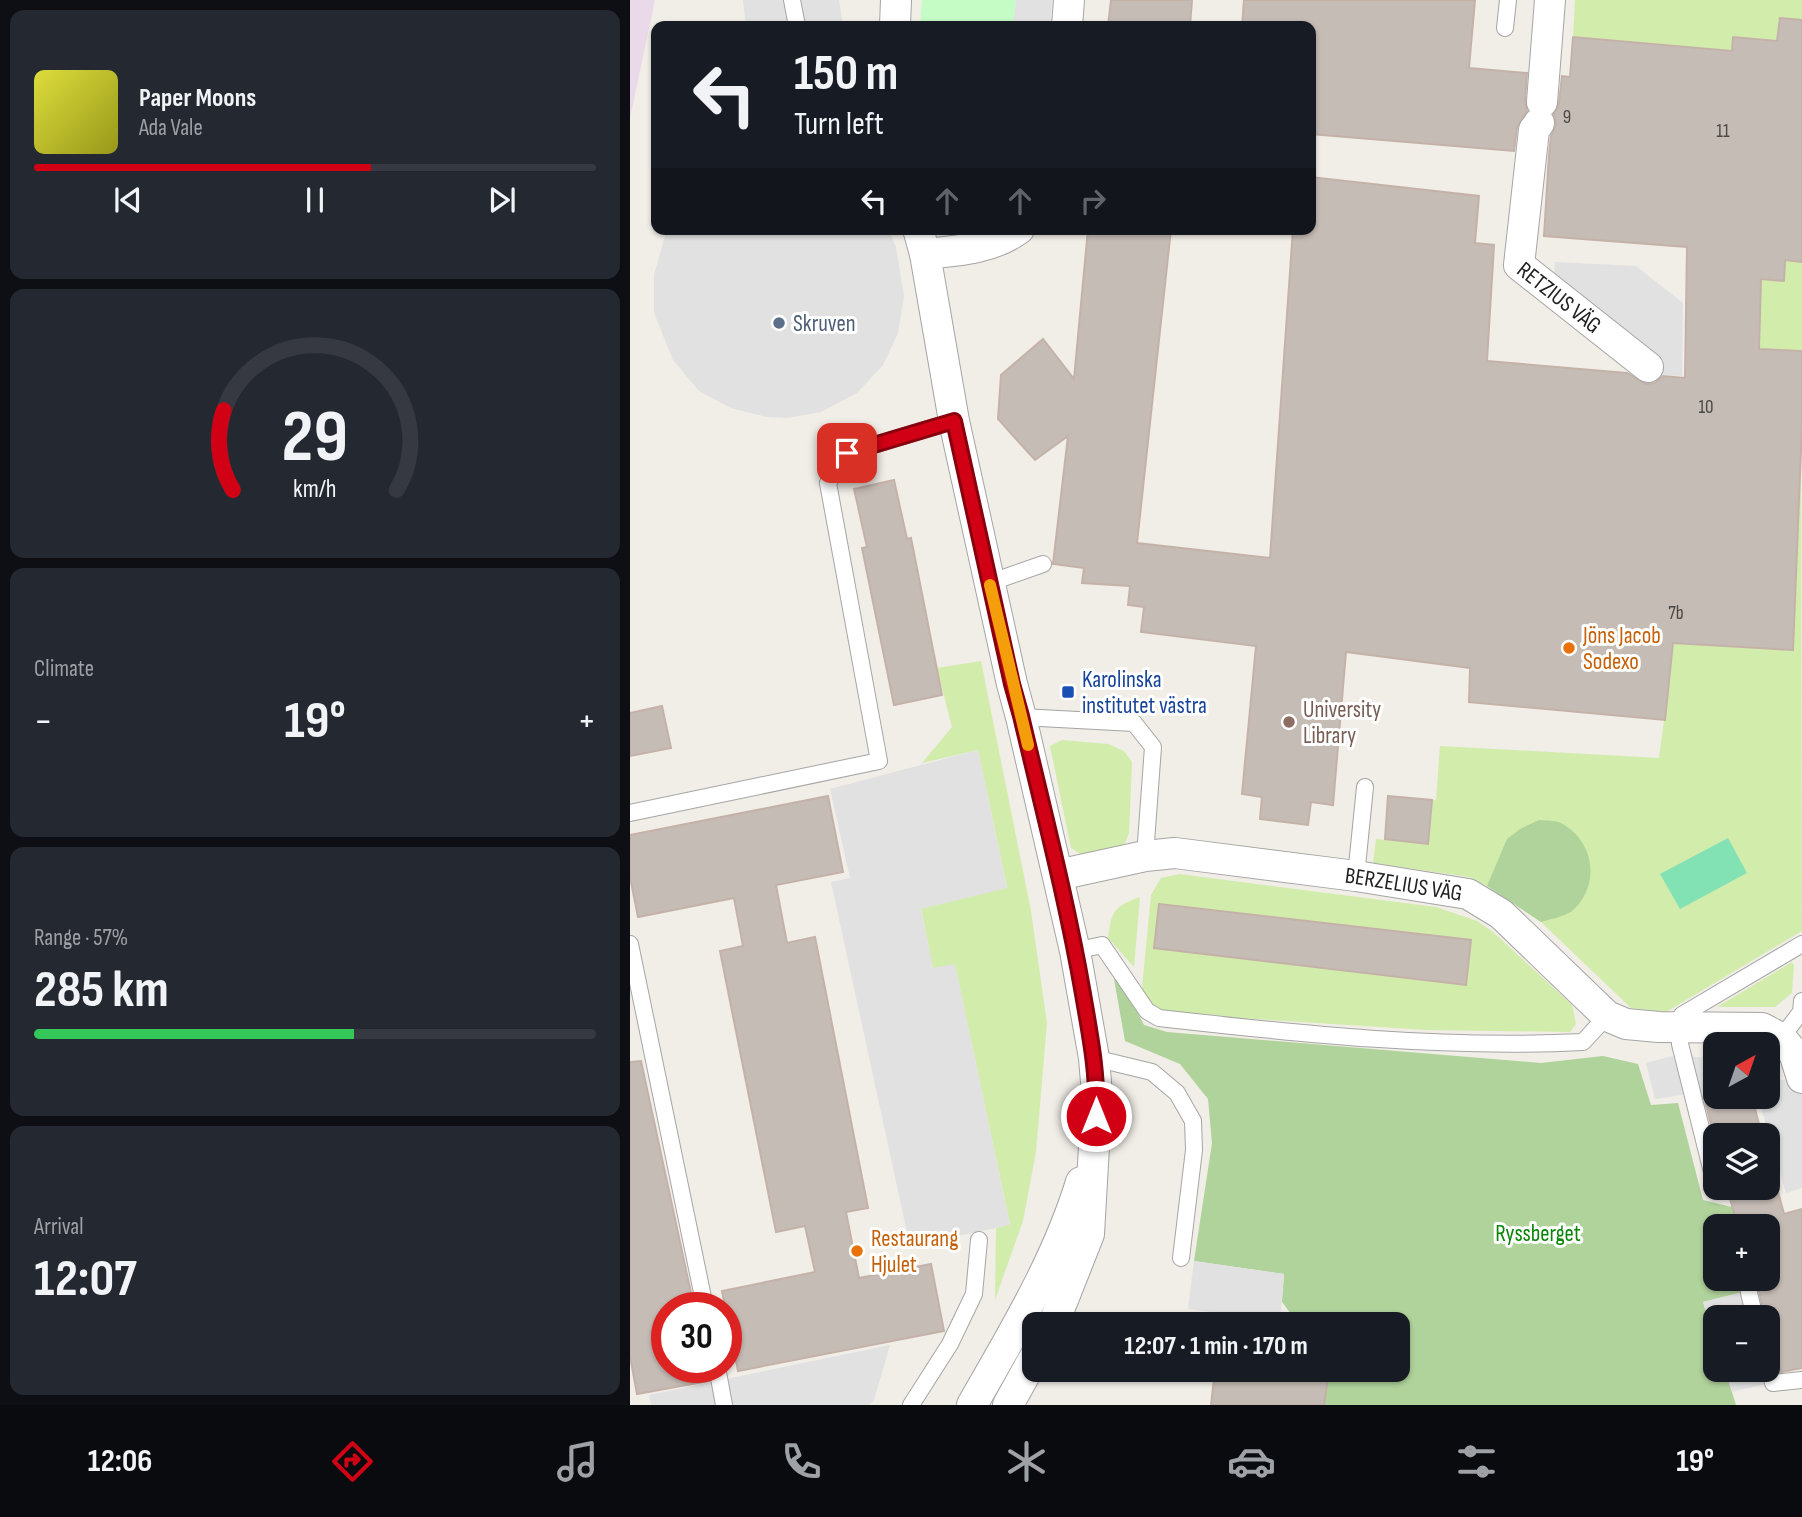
<!DOCTYPE html>
<html lang="en">
<head>
<meta charset="utf-8">
<style>
  :root { --surface:#171b24; --page:#242831; --text:#f1f3f6; --muted:#9ea1a6; --line:#363941; --accent:#d10015 }
  body { margin:0; font-family:"Sofia Sans Condensed",sans-serif; background:var(--page); color:var(--text); height:100vh; display:flex; flex-direction:column; font-size:26px; white-space:nowrap }
  * { box-sizing:border-box; margin:0 }
  p { font-size:23px; color:var(--muted) }
  .icon { flex:none; width:38px; height:38px; fill:none; stroke:currentColor; stroke-width:2; stroke-linecap:round; stroke-linejoin:round }
  .map { position:relative; flex:1; overflow:hidden }
  .drawer { display:flex; flex-direction:column; gap:10px; padding:10px; background:#0d0f14; width:630px }
  .drawer>* { flex:none }
  .guide { position:absolute; left:21px; top:21px; width:665px; height:214px; border-radius:14px; box-shadow:0 2px 5px #0004; background:#171b24; color:var(--text); overflow:hidden }
  .needle { width:46px; rotate:40deg }
  .tools { position:absolute; left:1073px; top:1032px; display:grid; gap:14px }
  .tools a { display:grid; place-items:center; width:77px; height:77px; border-radius:14px; background:var(--surface); box-shadow:0 2px 5px #0004; font-size:35px }
  .speed { position:absolute; left:21px; top:1292px; display:flex; gap:14px; font-size:35px; font-weight:700; text-align:center }
  .speed>* { display:grid; place-content:center; width:91px; height:91px; border-radius:50%; background:var(--surface); box-shadow:0 2px 5px #0004; line-height:1 }
  .speed .limit { border:10px solid #d22; background:#fff; color:#111 }
  .pin { position:absolute; display:grid; place-items:center; width:60px; height:60px; color:#fff; margin:-30px; border-radius:14px; box-shadow:0 4px 10px #0006 }
  .me { position:absolute; width:77px; margin:-38px; rotate:0deg; stroke-linejoin:round; filter:drop-shadow(0 0 5px #0008) }
  .turn { display:flex; align-items:center; gap:24px; height:147px; padding:0 28px; font-size:32px }
  .turn .icon { width:91px; height:91px; stroke-width:2.5 }
  .turn b { display:block; font-size:49px; line-height:60px }
  .lanes { display:flex; align-items:center; height:66px; padding:0 28px; background:#0003; justify-content:center; gap:35px; direction:ltr }
  .lanes .off { opacity:.35 }
  .big { font-size:52px; font-weight:700; line-height:1.1 }
  .drawer .card { flex:1; display:flex; flex-direction:column; justify-content:center; gap:10px; min-width:0; padding:0 24px; border-radius:14px; background:var(--page) }
  .drawer .dial { align-items:center; gap:0 }
  .dial svg { height:182px; overflow:visible; fill:none; stroke:var(--line); stroke-width:7; stroke-linecap:round; text-anchor:middle }
  .dial text { fill:var(--text); stroke:none }
  .song { display:flex; align-items:center; gap:21px }
  .cover { width:84px; height:84px; border-radius:10px; background:linear-gradient(135deg,hsl(60 70% 55%),hsl(60 70% 35%)) }
  .played { height:7px; border-radius:4px; background:linear-gradient(90deg,var(--accent) 60%,var(--line) 60%) }
  .keys { display:flex; justify-content:space-around; direction:ltr }
  .heat { display:flex; justify-content:space-between; align-items:center; font-size:38px; direction:ltr }
  .charge { height:10px; border-radius:5px; background:linear-gradient(90deg,#34c759 57%,var(--line) 0) }
  .trip { position:absolute; left:392px; top:1312px; width:388px; height:70px; border-radius:14px; background:var(--surface); box-shadow:0 2px 5px #0004; font-weight:700; line-height:70px; text-align:center }
  .tabs { display:flex; height:112px; justify-content:space-around; align-items:center; background:#090b0e; color:var(--muted) }
  .tabs .icon { width:49px; height:49px }
  .tabs .current { color:var(--accent) }
  .tabs b { font-size:32px; color:var(--text) }
  main { display:flex; flex:1; min-height:0 }
  .map>svg:first-child { display:block }
</style>
</head>
<body>
<main>
<section class="drawer">
<div class="card">
<div class="song"><i class="cover"></i><div><b>Paper Moons</b><p>Ada Vale</p></div></div>
<div class="played"></div>
<div class="keys"><svg class="icon" aria-label="previous" viewBox="0 0 24 24"><path d="M18 5L8 12l10 7zM5 5v14"/></svg><svg class="icon" aria-label="pause" viewBox="0 0 24 24"><path d="M8 5v14M16 5v14"/></svg><svg class="icon" aria-label="next" viewBox="0 0 24 24"><path d="M6 5l10 7-10 7zM19 5v14"/></svg></div>
</div>
<div class="card dial"><svg viewBox="0 0 100 80">
<path d="M14 69A42 42 0 1 1 86 69"/>
<path d="M14 69A42 42 0 0 1 10 34" stroke="#d10015"/>
<text x="50" y="56" font-size="32" font-weight="700">29</text>
<text x="50" y="72" font-size="11">km/h</text>
</svg></div>
<div class="card"><p>Climate</p>
<div class="heat"><a>−</a><b class="big">19°</b><a>+</a></div>
</div>
<div class="card"><p>Range · 57%</p><b class="big">285 km</b><div class="charge"></div></div>
<div class="card"><p>Arrival</p><b class="big">12:07</b></div>
</section>
<div class="map">
<svg width="1172" height="1405" viewBox="0 0 1172 1405">
  <rect width="100%" height="100%" fill="#f1ede7"/>
  <path fill="#ead9e9" d="M 0,0 L 25,0 L 0,118 Z"/>
  <path fill="#d2ecac" d="M 945,0 L 1172,0 L 1172,20 L 1150,18 L 1147,41 L 1104,37 L 1102,51 L 943,37 Z
    M 1155,260 L 1172,262 L 1172,351 L 1153,350 L 1128,375 L 1131,279 Z
    M 1171,424 L 1172,931 L 1036,1012 L 1001,1008 L 911,922 L 857,886 L 839,877 L 743,863 L 746,839 L 798,843 L 802,800 L 806,800 L 810,746 L 1029,758 L 1042,660 L 1061,430 L 1093,431 L 1086,646 L 1162,650 Z
    M 351,661 L 401,911 L 417,1023 L 406,1152 L 393,1221 L 365,1300 L 366,1228 L 380,1224 L 325,965 L 303,969 L 291,908 L 377,887 L 348,750 L 292,763 L 322,727 L 307,668 Z
    M 432,740 L 478,744 L 494,751 L 502,762 L 499,833 L 493,848 L 454,856 L 441,848 L 420,746 Z
    M 549,874 L 806,907 L 847,921 L 863,932 L 942,1005 L 946,1024 L 940,1032 L 796,1030 L 531,1013 L 516,1001 L 512,988 L 521,895 L 531,878 Z
    M 510,897 L 504,967 L 478,938 C 482,911 483,907 510,897 Z
    M 1162,962 L 1164,965 L 1162,993 L 1145,1007 L 1087,1007 Z"/>
  <path fill="#b0d29b" d="M 909,820 C 916,821 925,820 931,823 C 965,841 971,886 942,911 C 934,917 920,919 911,922 L 857,886 L 877,839 L 890,829 Z
    M 489,977 L 514,1025 L 537,1032 L 911,1063 L 973,1056 L 1008,1064 L 1021,1105 L 1048,1103 L 1073,1200 L 1102,1207 L 1108,1227 L 1085,1227 L 1085,1279 L 1122,1279 L 1125,1289 L 1073,1302 L 1085,1340 L 1085,1370 L 1095,1370 L 1106,1405 L 694,1405 L 699,1370 L 768,1370 L 768,1325 L 673,1325 L 664,1318 L 652,1302 L 654,1274 L 564,1261 L 582,1143 L 578,1099 L 550,1064 L 495,1041 L 484,979 Z"/>
  <path fill="#c5fbc4" d="M 292,0 L 386,0 L 383,26 L 290,26 Z"/>
  <path fill="#83e2b4" d="M 1098,838 L 1117,873 L 1050,909 L 1030,874 Z"/>
  <path fill="#e1e1e1" d="M 113,0 L 209,0 L 213,26 L 116,26 Z
    M 386,0 L 422,0 L 420,26 L 383,26 Z
    M 39,229 L 258,229 L 266,247 L 274,296 L 268,333 L 253,365 L 227,393 L 191,412 L 157,418 L 137,417 L 101,408 L 69,391 L 43,360 L 24,313 L 24,275 L 35,236 Z
    M 925,262 L 1006,266 L 1053,303 L 1052,376 L 1022,374 L 923,294 Z
    M 348,750 L 377,888 L 291,909 L 303,968 L 325,964 L 380,1225 L 280,1246 L 201,882 L 220,878 L 200,789 Z
    M 1047,1055 L 1085,1059 L 1085,1090 L 1025,1099 L 1016,1063 Z
    M 1172,1075 L 1172,1188 L 1156,1193 L 1128,1097 L 1138,1097 L 1138,1084 Z
    M 564,1261 L 654,1274 L 650,1321 L 558,1309 Z
    M 1125,1289 L 1133,1318 L 1085,1318 L 1085,1340 L 1073,1302 Z
    M 1138,1334 L 1151,1380 L 1102,1392 L 1095,1370 L 1138,1370 Z
    M 260,1345 L 244,1400 L 239,1405 L 21,1405 L 19,1395 Z"/>
  <path fill="#c6bcb6" stroke="#c4b2a9" stroke-width="2" d="M 481,0 L 562,0 L 560,26 L 478,26 Z
    M 614,0 L 845,0 L 839,68 L 897,73 L 895,101 L 897,111 L 887,127 L 884,151 L 681,134 L 681,26 L 612,26 Z
    M 1150,18 L 1172,20 L 1172,262 L 1155,260 L 1154,281 L 1131,279 L 1129,349 L 1172,351 L 1172,424 L 1163,650 L 1043,643 L 1035,720 L 839,702 L 840,668 L 716,652 L 703,805 L 681,802 L 678,825 L 630,819 L 632,797 L 612,794 L 626,646 L 511,632 L 514,607 L 498,605 L 500,586 L 452,583 L 454,568 L 423,564 L 438,436 L 405,460 L 368,419 L 371,375 L 413,339 L 444,379 L 458,229 L 541,229 L 507,543 L 640,558 L 663,229 L 681,229 L 681,177 L 849,196 L 845,243 L 864,245 L 857,361 L 997,373 L 1016,384 L 1025,383 L 1033,376 L 1055,378 L 1057,247 L 914,236 L 919,155 L 921,136 L 926,125 L 924,114 L 929,103 L 932,76 L 940,77 L 943,37 L 1102,51 L 1103,37 L 1147,41 Z
    M 264,480 L 277,539 L 281,538 L 312,695 L 264,705 L 232,548 L 237,547 L 224,489 Z
    M 32,706 L 41,748 L 0,756 L 0,713 Z
    M 198,796 L 213,872 L 146,885 L 157,943 L 185,937 L 238,1208 L 216,1212 L 229,1278 L 301,1264 L 314,1331 L 108,1371 L 92,1291 L 185,1272 L 175,1226 L 146,1232 L 90,951 L 113,946 L 104,898 L 8,917 L 0,877 L 0,835 Z
    M 758,796 L 802,800 L 798,844 L 755,839 Z
    M 529,904 L 841,940 L 836,985 L 524,948 Z
    M 11,1061 L 64,1307 L 37,1307 L 37,1367 L 77,1367 L 79,1381 L 7,1394 L 0,1356 L 0,1062 Z
    M 1074,1097 L 1122,1097 L 1132,1136 L 1084,1136 Z
    M 1097,1188 L 1147,1188 L 1154,1214 L 1172,1209 L 1172,1368 L 1151,1372 L 1138,1334 L 1138,1318 L 1135,1318 L 1129,1291 L 1122,1279 L 1138,1279 L 1138,1227 L 1108,1227 Z
    M 585,1370 L 699,1370 L 694,1405 L 581,1405 Z"/>
  <g fill="none" stroke-linecap="round" stroke-linejoin="round">
    <defs>
      <path id="service" d="M 162,0 L 167,26
        M 875,28 L 878,0
        M 359,583 L 413,564
        M 391,717 L 504,723 L 523,747 L 515,856
        M 0,813 L 249,761 L 198,483 L 217,453 L 324,421
        M 726,876 L 735,787
        M 0,944 L 75,1307
        M 445,951 L 472,945 L 517,1011 L 529,1018 C 670,1034 812,1049 953,1042 L 977,1016
        M 1151,1038 L 1171,1012 L 1172,1001
        M 464,1058 L 522,1072 L 547,1093 L 563,1121 L 564,1150 L 551,1258
        M 1085,1184 L 1050,1044 L 1052,1015 L 1172,944
        M 1119,1293 L 1125,1318
        M 1138,1364 L 1143,1383 L 1172,1380
        M 87,1367 L 94,1405
        M 281,1405 L 320,1344 L 344,1294 L 349,1240"/>
      <g id="minor">
        <path d="M 265,26 L 266,0"/>
        <path d="M 437,26 L 439,0"/>
        <path d="M 912,102 L 920,0"/>
        <path id="s1" d="M 909,123 L 904,130 L 889,265 L 1018,367"/>
        <path d="M 288,229 L 295,254 L 324,421 L 382,684 L 391,717 L 445,951 L 464,1058 L 467,1094 L 459,1234 L 423,1325"/>
        <path d="M 295,254 C 327,251 362,249 389,229"/>
        <path id="s2" d="M 428,875 L 515,856 L 545,853 L 726,876 L 838,894 L 871,914 L 977,1016 L 996,1024 L 1029,1027 L 1132,1028 L 1151,1038 L 1164,1053 L 1172,1078"/>
        <path d="M 342,1405 C 383,1333 427,1261 451,1182"/>
        <path d="M 378,1405 L 404,1358"/>
      </g>
    </defs>
    <use href="#service" stroke="#a5a5a5" stroke-width="18"/>
    <use href="#minor" stroke="#a5a5a5" stroke-width="32"/>
    <use href="#service" stroke="#fff" stroke-width="16"/>
    <use href="#minor" stroke="#fff" stroke-width="30"/>
  </g>
  <g fill="none" stroke-linecap="round" stroke-linejoin="round">
    <defs>
      <path id="route" d="M 217,453 L 324,421 L 382,684 L 391,716 C 413,809 437,901 453,994 C 460,1035 468,1074 466,1116"/>
    </defs>
    <use href="#route" stroke="#88000e" stroke-width="18"/>
    <use href="#route" stroke="#d10015" stroke-width="12"/>
    <path stroke="#f59e0b" stroke-width="12" d="M 360,585 L 398,745"/>
  </g>
  <circle fill="#5c6f8a" stroke="#fff" stroke-width="2.5" cx="149" cy="323" r="7"/>
  <g fill="#e8710a" stroke="#fff" stroke-width="2.5">
    <circle cx="939" cy="648" r="7"/>
    <circle cx="227" cy="1251" r="7"/>
  </g>
  <rect fill="#1a4fb4" stroke="#fff" stroke-width="2.5" x="431" y="685" width="14" height="14" rx="3.5"/>
  <circle fill="#8d6e63" stroke="#fff" stroke-width="2.5" cx="659" cy="722" r="7"/>
  <g text-anchor="middle" stroke-width="6" stroke-linejoin="round" paint-order="stroke">
    <g font-size="19" fill="#4a4846">
      <text x="937" y="123">9</text>
      <text x="1093" y="137">11</text>
      <text x="1076" y="413">10</text>
      <text x="1046" y="619">7b</text>
    </g>
    <g font-size="23" fill="#212121" stroke="#fff">
      <text dy="8" stroke="none"><textPath href="#s1" startOffset="196">RETZIUS VÄG</textPath></text>
      <text dy="8" stroke="none"><textPath href="#s2" startOffset="350">BERZELIUS VÄG</textPath></text>
    </g>
    <g font-size="23" fill="#4e5e75" stroke="#fff" text-anchor="start">
      <text x="163" y="331">Skruven</text>
    </g>
    <g font-size="23" fill="#c56008" stroke="#fff" text-anchor="start">
      <text x="953" y="643">Jöns Jacob<tspan x="953" dy="26">Sodexo</tspan></text>
      <text x="241" y="1246">Restaurang<tspan x="241" dy="26">Hjulet</tspan></text>
    </g>
    <g font-size="23" fill="#164399" stroke="#fff" text-anchor="start">
      <text x="452" y="687">Karolinska<tspan x="452" dy="26">institutet västra</tspan></text>
    </g>
    <g font-size="23" fill="#785e54" stroke="#fff" text-anchor="start">
      <text x="673" y="717">University<tspan x="673" dy="26">Library</tspan></text>
    </g>
    <g font-size="23" fill="#0a8508" stroke="#fff">
      <text x="908" y="1241">Ryssberget</text>
    </g>
  </g>
</svg>
<div class="tools">
<a><svg class="needle" viewBox="-14 -14 28 28"><path d="M0-13l5 13h-10z" fill="#e53935"/><path d="M0 13l5-13h-10z" fill="#9ea1a6"/></svg></a>
<a><svg class="icon" aria-label="layers" viewBox="0 0 24 24"><path d="M12 4l9 5-9 5-9-5zM3 14l9 5 9-5"/></svg></a>
<a>+</a>
<a>−</a>
</div>
<div class="speed"><div class="limit">30</div></div>
<div class="pin" style="left:217px;top:453px;background:#d93025"><svg class="icon" aria-label="arrive" viewBox="0 0 24 24"><path d="M6 21V4h12l-3 4 3 4H6"/></svg></div>
<svg class="me" style="left:466px;top:1116px" viewBox="-20 -20 40 40"><circle r="17" fill="#d10015" stroke="#fff" stroke-width="3"/><path d="M0-11L8 9 0 5-8 9z" fill="#fff"/></svg>
<div class="trip">12:07 · 1 min · 170 m</div>
<div class="guide">
<div class="turn"><svg class="icon" aria-label="left" viewBox="0 0 24 24"><path d="M17 20v-9H6M10 6l-5 5 5 5"/></svg><div><b>150 m</b>Turn left</div></div>
<div class="lanes"><svg class="icon" aria-label="left" viewBox="0 0 24 24"><path d="M17 20v-9H6M10 6l-5 5 5 5"/></svg><svg class="icon off" aria-label="ahead" viewBox="0 0 24 24"><path d="M12 20V5M6 11l6-6 6 6"/></svg><svg class="icon off" aria-label="ahead" viewBox="0 0 24 24"><path d="M12 20V5M6 11l6-6 6 6"/></svg><svg class="icon off" aria-label="right" viewBox="0 0 24 24"><path d="M7 20v-9h11M14 6l5 5-5 5"/></svg></div>
</div>
</div>
</main>
<nav class="tabs">
<b>12:06</b>
<svg class="icon current" aria-label="directions" viewBox="0 0 24 24"><path d="M12 3l9 9-9 9-9-9zM9 14v-3h6M13 9l2 2-2 2"/></svg>
<svg class="icon" aria-label="music" viewBox="0 0 24 24"><path d="M9 18V5l10-2v13"/><circle cx="6" cy="18" r="3"/><circle cx="16" cy="16" r="3"/></svg>
<svg class="icon" aria-label="phone" viewBox="0 0 24 24"><path d="M5 4h4l2 5-3 2q2 4 5 5l2-3 5 2v4C11 20 4 13 5 4z"/></svg>
<svg class="icon" aria-label="climate" viewBox="0 0 24 24"><path d="M12 3v18M4 7l16 10M4 17L20 7"/></svg>
<svg class="icon" aria-label="car" viewBox="0 0 24 24"><path d="M5 17H2v-5l4-1 3-4h7l3 4 3 1v5h-3M9 17h6M6 11h13"/><circle cx="7" cy="17" r="2"/><circle cx="17" cy="17" r="2"/></svg>
<svg class="icon" aria-label="filters" viewBox="0 0 24 24"><path d="M4 7h16M4 17h16"/><circle cx="9" cy="7" r="2"/><circle cx="15" cy="17" r="2"/></svg>
<b>19°</b>
</nav>
</body>
</html>
